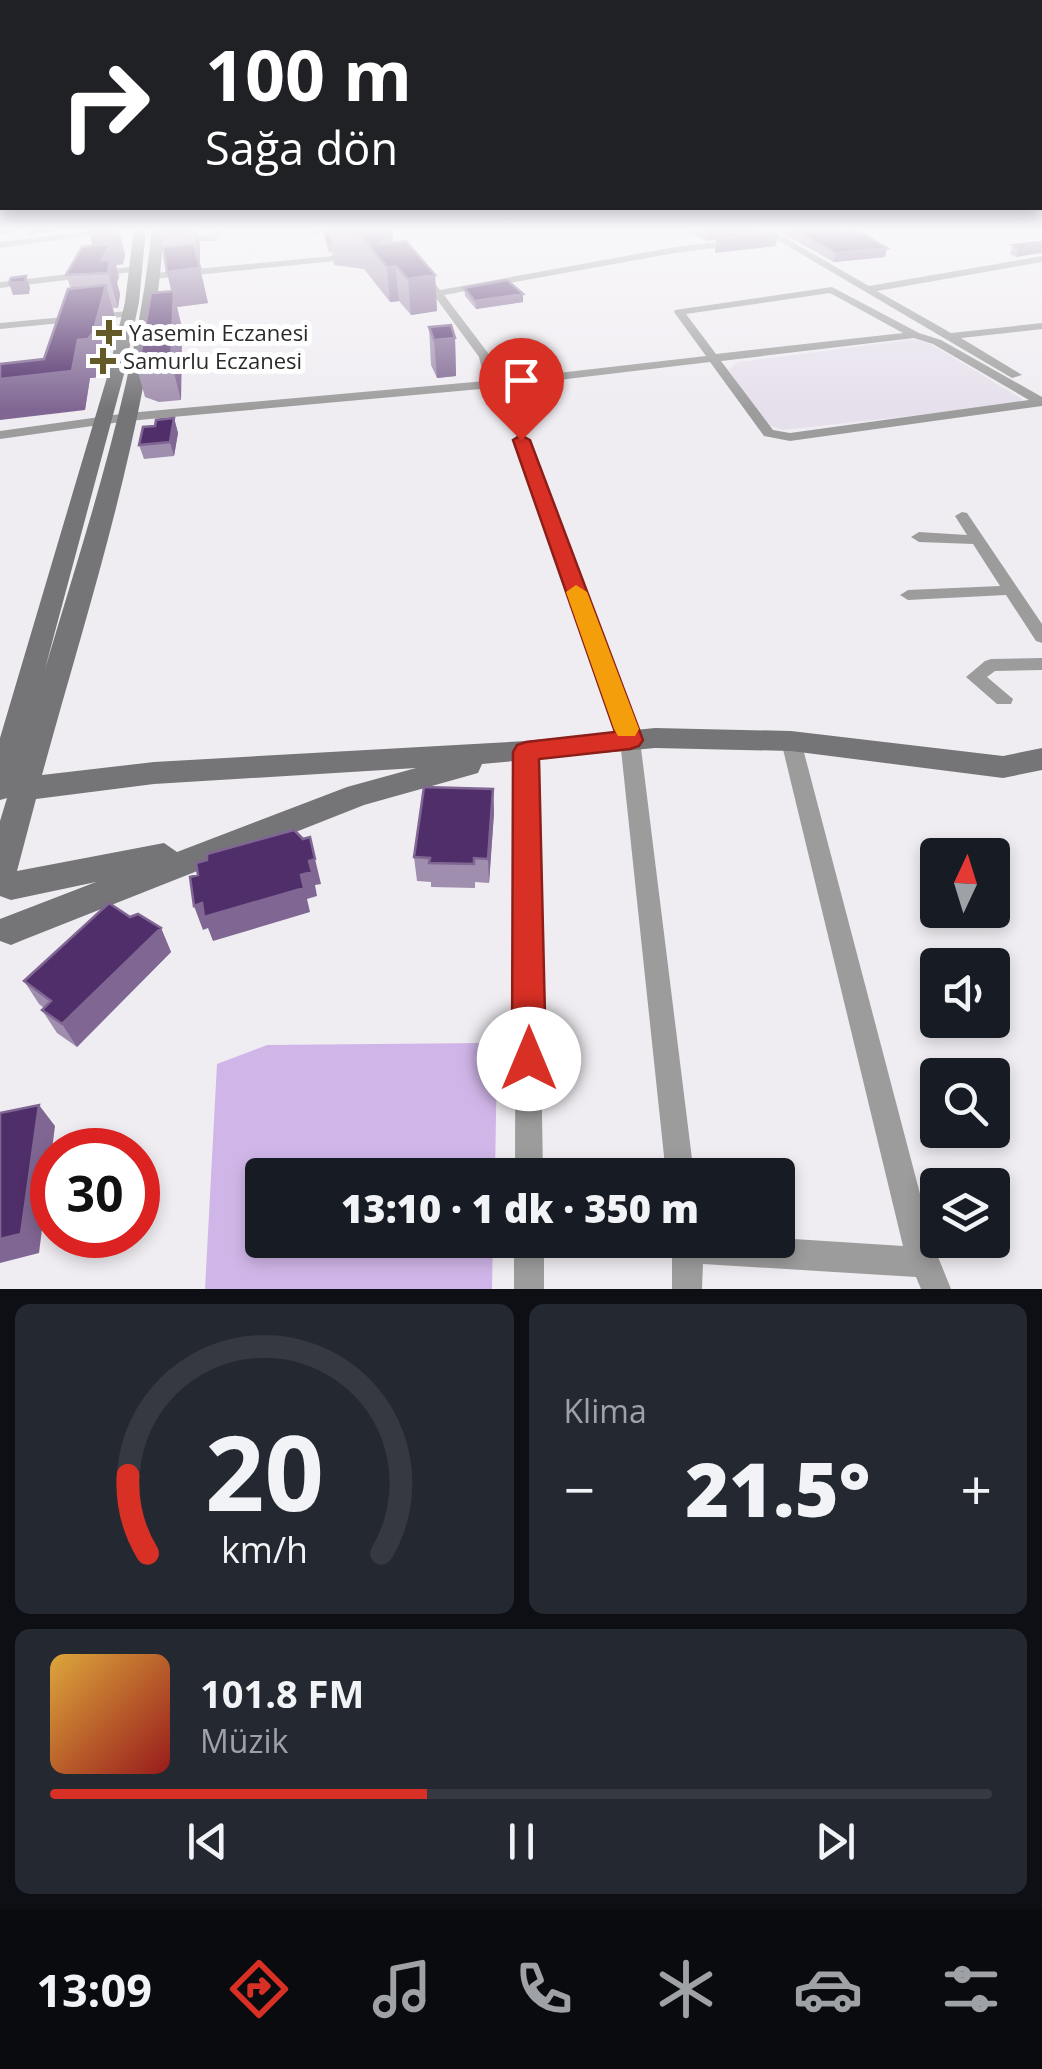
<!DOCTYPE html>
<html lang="tr">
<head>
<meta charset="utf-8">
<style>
  :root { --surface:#171b24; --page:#242831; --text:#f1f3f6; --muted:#9ea1a6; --line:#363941; --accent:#d93025 }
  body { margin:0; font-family:"Open Sans",sans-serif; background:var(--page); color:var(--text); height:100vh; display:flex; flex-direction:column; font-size:38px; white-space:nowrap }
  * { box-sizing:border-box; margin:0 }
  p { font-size:32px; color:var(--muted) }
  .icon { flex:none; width:55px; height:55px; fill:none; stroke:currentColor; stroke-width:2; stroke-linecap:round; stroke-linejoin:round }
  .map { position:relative; height:1289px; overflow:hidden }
  .sheet { display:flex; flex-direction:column; gap:15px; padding:15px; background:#0d0f14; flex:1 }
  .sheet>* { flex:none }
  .hud { position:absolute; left:0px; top:0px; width:1042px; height:210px; box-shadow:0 5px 15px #0003; background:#202124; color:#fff; overflow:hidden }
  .needle { width:65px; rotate:4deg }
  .tools { position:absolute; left:920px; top:838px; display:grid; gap:20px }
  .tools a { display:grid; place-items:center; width:90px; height:90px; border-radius:10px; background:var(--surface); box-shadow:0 5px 15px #0003; font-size:50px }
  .speed { position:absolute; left:30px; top:1128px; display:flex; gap:20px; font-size:50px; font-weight:700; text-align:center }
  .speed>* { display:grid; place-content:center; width:130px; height:130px; border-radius:50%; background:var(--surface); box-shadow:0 5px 15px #0003; line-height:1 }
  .speed .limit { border:15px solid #d22; background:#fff; color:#111 }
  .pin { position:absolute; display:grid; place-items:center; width:85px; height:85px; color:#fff; margin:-102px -42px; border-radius:50% 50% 50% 0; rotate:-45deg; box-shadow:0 0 10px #0007 }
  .pin .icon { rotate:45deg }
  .me { position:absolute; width:110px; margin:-55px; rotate:0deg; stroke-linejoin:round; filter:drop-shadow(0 0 8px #0008) }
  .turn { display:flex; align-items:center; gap:35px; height:210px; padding:0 40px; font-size:45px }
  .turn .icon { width:130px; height:130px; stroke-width:2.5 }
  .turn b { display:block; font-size:70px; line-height:85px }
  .big { font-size:75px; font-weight:800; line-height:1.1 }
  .sheet .card { flex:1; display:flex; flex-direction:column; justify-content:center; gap:15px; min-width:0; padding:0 35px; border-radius:15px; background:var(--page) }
  .sheet .dial { align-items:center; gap:0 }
  .dial svg { height:260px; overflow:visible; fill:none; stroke:var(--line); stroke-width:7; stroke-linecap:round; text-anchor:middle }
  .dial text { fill:var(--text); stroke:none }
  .song { display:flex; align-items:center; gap:30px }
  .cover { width:120px; height:120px; border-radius:15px; background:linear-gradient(135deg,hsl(40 70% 55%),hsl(0 70% 35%)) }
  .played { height:10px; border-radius:5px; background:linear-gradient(90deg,var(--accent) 40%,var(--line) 40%) }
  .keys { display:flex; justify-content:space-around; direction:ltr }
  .heat { display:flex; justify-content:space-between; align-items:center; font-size:55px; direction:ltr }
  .sheet .tiles { flex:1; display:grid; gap:15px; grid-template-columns:1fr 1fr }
  .card:last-child { grid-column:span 2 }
  .trip { position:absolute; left:245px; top:1158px; width:550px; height:100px; border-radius:10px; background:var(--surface); box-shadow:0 5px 15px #0003; font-weight:800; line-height:100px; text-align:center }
  .dock { display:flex; height:160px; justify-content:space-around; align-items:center; background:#090b0e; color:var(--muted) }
  .dock .icon { width:70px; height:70px }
  .dock .current { color:var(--accent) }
  .dock b { font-size:45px; color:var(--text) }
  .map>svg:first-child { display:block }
</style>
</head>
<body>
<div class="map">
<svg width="1042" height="1289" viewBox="0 0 1042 1289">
  <rect width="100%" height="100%" fill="#f0edf2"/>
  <path fill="#e6e0ec" d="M 916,339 L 932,345 L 1022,399 L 1018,404 L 783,430 L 765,424 L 729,370 L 738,362 Z"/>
  <path fill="#d0b6e8" d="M 483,1043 L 497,1057 L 495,1175 L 262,1175 L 262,1240 L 493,1240 L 492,1289 L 205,1289 L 217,1064 L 267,1045 Z"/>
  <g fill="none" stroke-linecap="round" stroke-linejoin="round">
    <path stroke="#9d9c9d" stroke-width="6" d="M 492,384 L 509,407 L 545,505"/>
    <path stroke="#9d9c9d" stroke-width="9" d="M 544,502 L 617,704"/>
    <path stroke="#9d9c9d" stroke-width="10" d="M 616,702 L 630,739"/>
    <path fill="#9d9c9d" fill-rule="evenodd" d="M 115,228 L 142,228 L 0,248 L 0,242 Z
      M 218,228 L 227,228 L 215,241 L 178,241 L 173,238 L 178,235 L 212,235 Z
      M 307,228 L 316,228 L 319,234 L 312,236 Z
      M 757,228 L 768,228 L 869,286 L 1042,256 L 1042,262 L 877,291 L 951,333 L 1042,323 L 1042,329 L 961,338 L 1022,375 L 1012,378 Z
      M 735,240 L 740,243 L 738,245 L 675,253 L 444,295 L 491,357 L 497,380 L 706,356 L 674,312 L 675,310 L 832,287 L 919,333 L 941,340 L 1042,397 L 1042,406 L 790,441 L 764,436 L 710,362 L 492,388 L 128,421 L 0,439 L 0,431 L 128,413 L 485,381 L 479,357 L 417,272 L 417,268 L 423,268 L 440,290 L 675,247 ZM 830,293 L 903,333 L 716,354 L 686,314 ZM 914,338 L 933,344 L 1029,400 L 790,433 L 773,430 L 721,361 Z
      M 353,254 L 356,255 L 356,259 L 154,279 L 149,276 L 154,273 Z
      M 138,266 L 143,269 L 141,271 L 0,288 L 0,282 Z
      M 128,311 L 132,312 L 132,316 L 0,329 L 0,323 Z
      M 962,512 L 967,513 L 1042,624 L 1042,643 L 1036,641 L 1006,595 L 908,600 L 900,595 L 908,590 L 1000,586 L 973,544 L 919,542 L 911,537 L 919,532 L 967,535 L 955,516 Z
      M 1042,658 L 1042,670 L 995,671 L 987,677 L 1013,699 L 1011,704 L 997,704 L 966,677 L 985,661 L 991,659 Z
      M 630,733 L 637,735 L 640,740 L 694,1175 L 666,1175 L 620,740 L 623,735 Z
      M 791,734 L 798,736 L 801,741 L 934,1247 L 951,1289 L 921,1289 L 916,1277 L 703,1264 L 702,1289 L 672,1289 L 672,1240 L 778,1238 L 903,1246 L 781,741 L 784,736 Z
      M 526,744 L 533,746 L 536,751 L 543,1175 L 515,1175 L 516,751 L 519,746 Z
      M 514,1240 L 544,1240 L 544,1289 L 514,1289 Z"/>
    <path fill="#757477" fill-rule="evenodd" d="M 134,228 L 146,228 L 139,302 L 124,374 L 45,669 C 88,524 137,380 152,228 L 164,228 C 152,415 91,596 42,775 L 154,762 L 526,741 L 655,728 L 791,731 L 1003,756 L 1042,748 L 1042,770 L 1003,778 L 791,751 L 655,748 L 482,764 L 478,773 L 364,805 L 23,940 L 11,945 L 0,941 L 0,919 L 96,882 L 11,900 L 0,896 L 0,821 L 7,798 L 0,800 L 0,738 L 108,374 L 125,302 ZM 416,768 L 347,787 L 177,852 L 164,843 L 17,871 L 36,799 L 154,784 Z"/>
  </g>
  <path fill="#a08eae" d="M 92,228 L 118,228 L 125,255 L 123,264 L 116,265 L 119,277 L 117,283 L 120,294 L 118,308 L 113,308 L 116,321 L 104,371 L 100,377 L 90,378 L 85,410 L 44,359 L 71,289 L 66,275 L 93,246 Z
    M 161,228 L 197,228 L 200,245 L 199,265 L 208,303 L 177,307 L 182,328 L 181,400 L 159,402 L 145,397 L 134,358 L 141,352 L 172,292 Z
    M 322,228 L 382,228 L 382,230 L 392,230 L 393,242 L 435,275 L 437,311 L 411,315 L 399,301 L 390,302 L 364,269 L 334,265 L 332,252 L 329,253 Z
    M 679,228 L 763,228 L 758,232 L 707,241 Z
    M 773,228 L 833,228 L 839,232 L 887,248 L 885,257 L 834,262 Z
    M 1042,242 L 1042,253 L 1016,257 L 1010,254 L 1013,245 Z
    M 464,288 L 523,294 L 523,302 L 476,309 L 465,296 Z
    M 429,327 L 455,338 L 456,376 L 437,378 L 431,365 Z
    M 174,418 L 178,433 L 174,456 L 144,459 L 139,445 L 155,426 Z
    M 493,789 L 494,813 L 489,883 L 475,882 L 475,888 L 431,887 L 431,882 L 417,881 L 414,857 Z
    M 130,917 L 161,928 L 171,952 L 77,1047 L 57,1033 L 42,1010 L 44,1008 L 39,1004 L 24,981 Z"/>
  <path fill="#806793" d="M 0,228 L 19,228 L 17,232 L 0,234 Z
    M 27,228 L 65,228 L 65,230 L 29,235 Z
    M 118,228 L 125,255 L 123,264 L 116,265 L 119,277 L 117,283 L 120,294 L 118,308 L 108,273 L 99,267 L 89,234 Z
    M 193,228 L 197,228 L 200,245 L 200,265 Z
    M 731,228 L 763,228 L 758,232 L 707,241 L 708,232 Z
    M 392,230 L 399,301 L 390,302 L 387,267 L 380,244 Z
    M 778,234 L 776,246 L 715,253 L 716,241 Z
    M 1042,244 L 1041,252 L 1016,257 L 1019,248 Z
    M 887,248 L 885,257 L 834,262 L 836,253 Z
    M 200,268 L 208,303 L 177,307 L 182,328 L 181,400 L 171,361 L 173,299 L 167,272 Z
    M 435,275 L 437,311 L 411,315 L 408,279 Z
    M 26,276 L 30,288 L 29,294 L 13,295 L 9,283 Z
    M 106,285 L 116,321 L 104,371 L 100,377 L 90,378 L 85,410 L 0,420 L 0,379 L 72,371 L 78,340 Z
    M 523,294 L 523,302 L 476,309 L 475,301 Z
    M 455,338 L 456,376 L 437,378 L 434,340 Z
    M 174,418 L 178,433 L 174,456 L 170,442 Z
    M 493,789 L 494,813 L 489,883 L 488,859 Z
    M 315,859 L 321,884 L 315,885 L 317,896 L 307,899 L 310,912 L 213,941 L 208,928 L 203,930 L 194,906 L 301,875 L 309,861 Z
    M 161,928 L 171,952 L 77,1047 L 62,1024 Z
    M 39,1105 L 55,1126 L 39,1253 L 0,1263 L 0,1239 Z"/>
  <path fill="#502e6a" stroke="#806793" stroke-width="2.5" d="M 92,228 L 115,228 L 114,231 L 89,234 Z
    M 161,228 L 193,228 L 193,232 L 160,233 Z
    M 323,228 L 363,228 L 365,231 L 329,232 L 331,245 L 328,245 Z
    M 700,228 L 731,228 L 708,232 Z
    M 791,228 L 833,228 L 839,232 L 858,230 L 887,248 L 836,253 Z
    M 392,230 L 380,244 L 406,241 L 435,275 L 408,279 L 396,266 L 387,267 L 361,236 L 329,232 Z
    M 773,232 L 778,234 L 716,241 Z
    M 1042,242 L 1042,244 L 1019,248 L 1013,245 Z
    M 110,244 L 102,260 L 110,259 L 108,273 L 66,275 L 82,247 Z
    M 194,244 L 200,268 L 167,272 L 163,247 Z
    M 26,276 L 25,282 L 9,283 L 11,278 Z
    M 507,280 L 523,294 L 475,301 L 464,288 Z
    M 106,285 L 93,333 L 88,339 L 78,340 L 72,371 L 0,379 L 0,364 L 44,359 L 68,289 Z
    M 174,291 L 171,361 L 148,363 L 134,358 L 141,352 L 151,293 Z
    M 451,325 L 455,338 L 434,340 L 429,327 Z
    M 174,418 L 170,442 L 139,445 L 143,427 L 155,426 L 156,420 Z
    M 424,787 L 493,789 L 488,859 L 474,858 L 474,864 L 429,863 L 430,858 L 414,857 Z
    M 294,830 L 303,839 L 310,837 L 315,859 L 309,861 L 312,872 L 301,875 L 304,888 L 204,917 L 202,903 L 194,906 L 190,877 L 198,875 L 196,863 L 207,860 L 207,854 Z
    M 109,903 L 130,917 L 138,914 L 161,928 L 62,1024 L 42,1010 L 51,1001 L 24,981 Z
    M 39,1105 L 21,1234 L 0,1239 L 0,1113 Z"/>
  <linearGradient id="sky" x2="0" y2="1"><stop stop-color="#8c9fd9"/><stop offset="0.56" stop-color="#f8f7f9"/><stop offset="1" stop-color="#f8f7f9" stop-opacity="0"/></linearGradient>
  <rect width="1042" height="409" fill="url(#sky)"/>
  <path fill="#d93025" stroke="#8d1f18" stroke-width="2.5" d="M 521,435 L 530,440 L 643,740 L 639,746 L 630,749 L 539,759 L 546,1059 L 541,1071 L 529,1076 L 517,1071 L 512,1059 L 513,752 L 517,745 L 526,742 L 615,732 L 513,440 Z"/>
  <path fill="#f59e0b" d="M 576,585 L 587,592 L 639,729 L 635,736 L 618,736 L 614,729 L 566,592 Z"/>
  <g fill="#645a27" stroke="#fff" stroke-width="4">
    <path d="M104 318h10v10h10v10h-10v10h-10v-10h-10v-10h10z"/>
    <path d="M98 346h10v10h10v10h-10v10h-10v-10h-10v-10h10z"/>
  </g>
  <g text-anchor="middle" stroke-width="10" stroke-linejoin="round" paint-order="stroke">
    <g font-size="22" fill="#2b2a2b" stroke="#fff" text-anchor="start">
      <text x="129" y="341">Yasemin Eczanesi</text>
      <text x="123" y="369">Samurlu Eczanesi</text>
    </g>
  </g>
</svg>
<div class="tools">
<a><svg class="needle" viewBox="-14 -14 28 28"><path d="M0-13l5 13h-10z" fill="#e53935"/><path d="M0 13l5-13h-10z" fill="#9ea1a6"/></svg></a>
<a><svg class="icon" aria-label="sound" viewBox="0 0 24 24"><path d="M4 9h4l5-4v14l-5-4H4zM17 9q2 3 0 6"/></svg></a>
<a><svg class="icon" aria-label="search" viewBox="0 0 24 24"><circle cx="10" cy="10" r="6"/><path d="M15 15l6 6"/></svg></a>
<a><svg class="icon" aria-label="layers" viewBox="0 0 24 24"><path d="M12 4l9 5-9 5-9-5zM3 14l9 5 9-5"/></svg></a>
</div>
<div class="speed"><div class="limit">30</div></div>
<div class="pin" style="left:521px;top:440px;background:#d93025"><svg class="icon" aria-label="arrive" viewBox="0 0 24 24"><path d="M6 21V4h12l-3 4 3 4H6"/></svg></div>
<svg class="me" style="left:529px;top:1059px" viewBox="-20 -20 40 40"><circle r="19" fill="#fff"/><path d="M0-13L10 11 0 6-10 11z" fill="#d93025"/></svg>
<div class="trip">13:10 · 1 dk · 350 m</div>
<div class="hud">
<div class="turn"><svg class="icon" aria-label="right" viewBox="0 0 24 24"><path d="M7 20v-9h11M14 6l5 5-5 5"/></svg><div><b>100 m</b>Sağa dön</div></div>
</div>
</div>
<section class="sheet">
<div class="tiles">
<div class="card dial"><svg viewBox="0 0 100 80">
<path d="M14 69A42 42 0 1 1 86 69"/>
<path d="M14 69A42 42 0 0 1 8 45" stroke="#d93025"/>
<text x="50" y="56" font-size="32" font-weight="700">20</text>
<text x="50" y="72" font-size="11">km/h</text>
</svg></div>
<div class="card"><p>Klima</p>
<div class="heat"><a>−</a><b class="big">21.5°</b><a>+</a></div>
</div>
<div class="card">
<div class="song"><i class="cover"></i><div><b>101.8 FM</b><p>Müzik</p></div></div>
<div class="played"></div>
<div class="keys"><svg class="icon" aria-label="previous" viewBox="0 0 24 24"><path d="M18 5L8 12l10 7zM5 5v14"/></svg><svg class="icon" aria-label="pause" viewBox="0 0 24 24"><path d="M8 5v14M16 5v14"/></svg><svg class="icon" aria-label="next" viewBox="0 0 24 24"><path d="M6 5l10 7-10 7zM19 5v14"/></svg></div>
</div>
</div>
</section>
<nav class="dock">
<b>13:09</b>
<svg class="icon current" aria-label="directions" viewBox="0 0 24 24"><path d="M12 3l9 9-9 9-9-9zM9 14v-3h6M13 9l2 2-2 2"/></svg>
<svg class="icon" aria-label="music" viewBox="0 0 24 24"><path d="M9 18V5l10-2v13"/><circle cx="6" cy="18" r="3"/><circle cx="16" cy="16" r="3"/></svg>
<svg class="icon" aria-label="phone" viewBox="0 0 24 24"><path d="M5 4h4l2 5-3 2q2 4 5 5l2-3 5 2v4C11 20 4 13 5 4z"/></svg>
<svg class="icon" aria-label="climate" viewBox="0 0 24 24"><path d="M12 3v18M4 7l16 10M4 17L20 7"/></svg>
<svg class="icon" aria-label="car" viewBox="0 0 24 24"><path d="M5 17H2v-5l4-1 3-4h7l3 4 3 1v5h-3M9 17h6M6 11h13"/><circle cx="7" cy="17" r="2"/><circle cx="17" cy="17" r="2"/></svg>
<svg class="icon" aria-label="filters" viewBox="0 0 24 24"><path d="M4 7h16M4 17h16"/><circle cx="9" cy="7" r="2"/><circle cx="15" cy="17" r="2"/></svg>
</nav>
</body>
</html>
